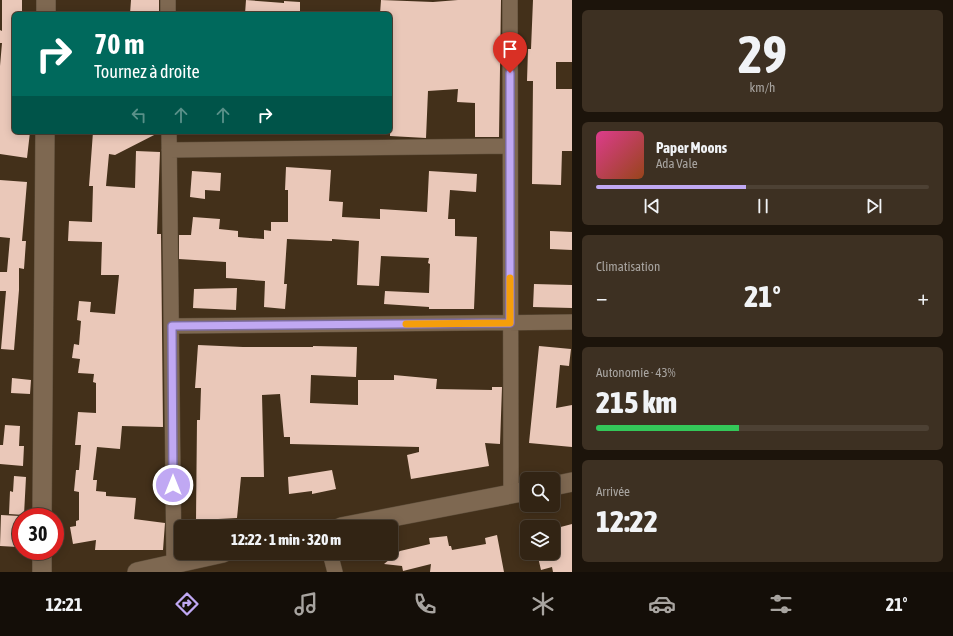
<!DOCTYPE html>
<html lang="fr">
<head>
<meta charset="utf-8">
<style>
  :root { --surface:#322414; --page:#3d3022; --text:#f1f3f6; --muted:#a8a4a0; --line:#4d4134; --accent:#c0a8f3 }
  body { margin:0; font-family:"Asap Condensed",sans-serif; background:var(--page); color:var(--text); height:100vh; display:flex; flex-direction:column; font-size:15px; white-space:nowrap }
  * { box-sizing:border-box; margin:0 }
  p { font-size:13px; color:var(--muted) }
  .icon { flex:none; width:22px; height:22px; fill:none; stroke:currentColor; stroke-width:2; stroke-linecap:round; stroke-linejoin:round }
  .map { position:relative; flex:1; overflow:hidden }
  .panel { display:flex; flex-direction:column; gap:10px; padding:10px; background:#1c140b; width:381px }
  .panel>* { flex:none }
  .top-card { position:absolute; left:12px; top:12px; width:380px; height:122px; border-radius:6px; box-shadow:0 2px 10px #0003,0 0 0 1px var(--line); background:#00695c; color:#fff; overflow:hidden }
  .buttons { position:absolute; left:520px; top:472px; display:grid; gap:8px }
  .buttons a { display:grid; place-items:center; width:40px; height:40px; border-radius:6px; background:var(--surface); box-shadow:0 2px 10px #0003,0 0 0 1px var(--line); font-size:20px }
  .speed { position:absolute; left:12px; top:508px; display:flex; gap:8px; font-size:20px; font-weight:700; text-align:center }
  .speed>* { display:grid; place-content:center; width:52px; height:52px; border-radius:50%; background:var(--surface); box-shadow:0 2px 10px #0003,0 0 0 1px var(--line); line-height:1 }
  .speed .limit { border:6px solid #d22; background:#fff; color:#111 }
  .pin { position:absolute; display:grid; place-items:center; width:34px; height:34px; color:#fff; margin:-41px -17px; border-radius:50% 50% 50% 0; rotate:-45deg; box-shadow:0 0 4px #0007 }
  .pin .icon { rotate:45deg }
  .me { position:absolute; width:44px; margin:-22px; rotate:0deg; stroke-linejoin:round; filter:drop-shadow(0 0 3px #0008) }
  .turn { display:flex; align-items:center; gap:14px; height:84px; padding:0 16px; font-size:18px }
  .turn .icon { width:52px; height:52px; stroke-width:2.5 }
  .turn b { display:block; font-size:28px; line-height:34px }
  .lanes { display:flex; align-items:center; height:38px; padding:0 16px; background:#0003; justify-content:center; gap:20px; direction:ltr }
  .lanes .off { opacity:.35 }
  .big { font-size:30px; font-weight:800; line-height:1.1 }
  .panel .tile { flex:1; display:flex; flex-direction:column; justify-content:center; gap:6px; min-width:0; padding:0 14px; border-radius:6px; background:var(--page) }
  .panel .dial { align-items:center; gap:0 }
  .dial b { font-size:52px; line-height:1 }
  .song { display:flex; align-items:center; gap:12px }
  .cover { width:48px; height:48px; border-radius:6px; background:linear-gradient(135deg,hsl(330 70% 55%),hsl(20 70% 35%)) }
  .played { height:4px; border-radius:2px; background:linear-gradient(90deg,var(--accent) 45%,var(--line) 45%) }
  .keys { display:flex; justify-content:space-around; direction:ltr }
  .heat { display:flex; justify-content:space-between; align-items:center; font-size:22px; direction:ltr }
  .charge { height:6px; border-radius:3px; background:linear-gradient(90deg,#34c759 43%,var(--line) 0) }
  .trip { position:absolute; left:174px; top:520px; width:224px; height:40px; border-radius:6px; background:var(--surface); box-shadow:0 2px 10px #0003,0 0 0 1px var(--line); font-weight:800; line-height:40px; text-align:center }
  .tabs { display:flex; height:64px; justify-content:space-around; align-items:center; background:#140e08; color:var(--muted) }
  .tabs .icon { width:28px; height:28px }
  .tabs .active { color:var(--accent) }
  .tabs b { font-size:18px; color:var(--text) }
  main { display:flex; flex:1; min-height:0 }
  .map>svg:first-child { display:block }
</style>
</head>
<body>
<main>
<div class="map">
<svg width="572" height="572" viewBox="0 0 572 572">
  <rect width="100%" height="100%" fill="#43301a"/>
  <path fill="#eac8b9" d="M 2,0 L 22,0 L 22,14 L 14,14 L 14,132 L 30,132 L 27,158 L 0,154 L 0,66 L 2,43 L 0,43 L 0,30 L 2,31 Z
    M 131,0 L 159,0 L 159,14 L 130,14 Z
    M 246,0 L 284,3 L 284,1 L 300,2 L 300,14 L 245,14 Z
    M 381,0 L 433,2 L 458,0 L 501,0 L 499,137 L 475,137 L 475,103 L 457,102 L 458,89 L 428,91 L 426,138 L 390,136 L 390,14 L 380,14 Z
    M 533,0 L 572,0 L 572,62 L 556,62 L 556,89 L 572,89 L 572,151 L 562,151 L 561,185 L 532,184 L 533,81 L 527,81 L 528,49 L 531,49 Z
    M 93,132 L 160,132 L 115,155 L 109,154 L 106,186 L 135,188 L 136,151 L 160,152 L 157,234 L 161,234 L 163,427 L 122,426 L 120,449 L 97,447 L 93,480 L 97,480 L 96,491 L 106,492 L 106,496 L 136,498 L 134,519 L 165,523 L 163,550 L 95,550 L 96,540 L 73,544 L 70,527 L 76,526 L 76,521 L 79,520 L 79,492 L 74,491 L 76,470 L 79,470 L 81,445 L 75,445 L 78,412 L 96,413 L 96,383 L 93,382 L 94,374 L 78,373 L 80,359 L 72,358 L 74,344 L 79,345 L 81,321 L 77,320 L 79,301 L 91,302 L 90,312 L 115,314 L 119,275 L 101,275 L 102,242 L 68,241 L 69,221 L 92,222 L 93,186 L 89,186 Z
    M 286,167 L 331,170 L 329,201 L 343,202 L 342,217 L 380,219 L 380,209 L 427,212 L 429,171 L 477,174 L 476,192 L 450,190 L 448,219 L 455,219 L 455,236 L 477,237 L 474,309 L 429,309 L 429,307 L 384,304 L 385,291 L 429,293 L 430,264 L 428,263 L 429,258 L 381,256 L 379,286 L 357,285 L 359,241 L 332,239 L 332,241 L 287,239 L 284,284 L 287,284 L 285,309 L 264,307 L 265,281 L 226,278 L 226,262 L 179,259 L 179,235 L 191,235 L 193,217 L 220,219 L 219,229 L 238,231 L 238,237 L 264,239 L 264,230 L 271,231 L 271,222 L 288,222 L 288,190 L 285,190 Z
    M 192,171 L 221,173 L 220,191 L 205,190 L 205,199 L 190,197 Z
    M 0,180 L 27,182 L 22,241 L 26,241 L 24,269 L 19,268 L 19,290 L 14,350 L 1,349 L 6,291 L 0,291 L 0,272 L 7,272 L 10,238 L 0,237 Z
    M 550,231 L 572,232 L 572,250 L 550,249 Z
    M 534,284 L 572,285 L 572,308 L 533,307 Z
    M 237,288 L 236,310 L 193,308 L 194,289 Z
    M 198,345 L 243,347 L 313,347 L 313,346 L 357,347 L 356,377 L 311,375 L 310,403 L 358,405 L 358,380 L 394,380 L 394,375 L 437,379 L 436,389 L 492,390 L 492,387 L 502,387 L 500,444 L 485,443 L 489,466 L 411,479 L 407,455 L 419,452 L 419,447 L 290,444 L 290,437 L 284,437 L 280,394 L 262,395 L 264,477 L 241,477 L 237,518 L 218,519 L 218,521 L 196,521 L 197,420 L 200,420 L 201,388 L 195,388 Z
    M 539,346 L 571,349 L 569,366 L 560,365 L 556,408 L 572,405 L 572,447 L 529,443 Z
    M 12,378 L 31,380 L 30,394 L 11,393 Z
    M 5,425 L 20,426 L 19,446 L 24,446 L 23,466 L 0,464 L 0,445 L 3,445 Z
    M 332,470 L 336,489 L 312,494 L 312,491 L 289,494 L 288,477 Z
    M 14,476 L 26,477 L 24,515 L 9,514 L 10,491 L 13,492 Z
    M 1,515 L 20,516 L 18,547 L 0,546 Z
    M 572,524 L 572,572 L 553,572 L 552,567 L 541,570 L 537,553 L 553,553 L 553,529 Z
    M 497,535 L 504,572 L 430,572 L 431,564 L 403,571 L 402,566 L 384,564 L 400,551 L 430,544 L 429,538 L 447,536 L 449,546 L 451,546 L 452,550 L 486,544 L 485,538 Z"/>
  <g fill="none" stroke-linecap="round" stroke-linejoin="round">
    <defs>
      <path id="minor" d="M 168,0 L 168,14
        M 510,0 L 511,494
        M 169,132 L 174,564
        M 169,150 L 510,146
        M 172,326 L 572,322
        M 330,553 L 335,572"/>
      <path id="tertiary" d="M 46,14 L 46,0
        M 553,486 L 572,482
        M 42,517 L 45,132
        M 341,527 L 527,491
        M 42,572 L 42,551
        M 137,572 L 223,553"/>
    </defs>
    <use href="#minor" stroke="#5d4d3a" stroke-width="16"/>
    <use href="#tertiary" stroke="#5d4d3a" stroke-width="20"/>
    <use href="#minor" stroke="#7e6851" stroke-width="15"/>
    <use href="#tertiary" stroke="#7e6851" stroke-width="19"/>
  </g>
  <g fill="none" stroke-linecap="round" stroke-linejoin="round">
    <defs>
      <path id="route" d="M 173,485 L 172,326 L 510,323 L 510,73"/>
    </defs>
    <use href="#route" stroke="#7d6d9e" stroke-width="10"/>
    <use href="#route" stroke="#c0a8f3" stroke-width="7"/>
    <path stroke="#f59e0b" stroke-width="7" d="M 406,324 L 510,323 L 510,278"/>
  </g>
</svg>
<div class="buttons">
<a><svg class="icon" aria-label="search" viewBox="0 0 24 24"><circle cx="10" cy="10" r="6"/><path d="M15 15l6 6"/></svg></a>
<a><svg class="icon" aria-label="layers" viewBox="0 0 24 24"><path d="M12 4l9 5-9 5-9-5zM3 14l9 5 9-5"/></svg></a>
</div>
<div class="speed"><div class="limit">30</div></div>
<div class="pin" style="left:510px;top:73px;background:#d93025"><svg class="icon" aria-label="arrive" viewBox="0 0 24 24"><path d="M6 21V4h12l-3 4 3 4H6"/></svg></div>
<svg class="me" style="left:173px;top:485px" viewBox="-20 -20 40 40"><circle r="17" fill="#c0a8f3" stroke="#fff" stroke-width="3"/><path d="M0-11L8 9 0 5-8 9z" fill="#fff"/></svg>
<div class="trip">12:22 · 1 min · 320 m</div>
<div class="top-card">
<div class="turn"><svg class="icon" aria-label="right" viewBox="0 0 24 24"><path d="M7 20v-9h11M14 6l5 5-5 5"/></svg><div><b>70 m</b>Tournez à droite</div></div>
<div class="lanes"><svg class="icon off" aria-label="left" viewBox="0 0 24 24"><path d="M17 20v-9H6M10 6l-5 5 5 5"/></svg><svg class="icon off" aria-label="ahead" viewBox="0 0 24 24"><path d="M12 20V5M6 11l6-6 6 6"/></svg><svg class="icon off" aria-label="ahead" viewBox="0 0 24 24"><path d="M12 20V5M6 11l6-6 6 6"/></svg><svg class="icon" aria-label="right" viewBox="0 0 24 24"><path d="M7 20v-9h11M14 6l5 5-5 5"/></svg></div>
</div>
</div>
<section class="panel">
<div class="tile dial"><b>29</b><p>km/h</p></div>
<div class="tile">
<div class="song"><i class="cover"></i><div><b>Paper Moons</b><p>Ada Vale</p></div></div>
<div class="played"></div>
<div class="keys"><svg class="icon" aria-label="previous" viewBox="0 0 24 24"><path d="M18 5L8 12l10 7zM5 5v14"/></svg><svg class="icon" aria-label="pause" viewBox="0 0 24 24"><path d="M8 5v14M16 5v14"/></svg><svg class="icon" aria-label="next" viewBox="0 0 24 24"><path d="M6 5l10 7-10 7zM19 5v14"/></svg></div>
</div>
<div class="tile"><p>Climatisation</p>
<div class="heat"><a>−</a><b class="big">21°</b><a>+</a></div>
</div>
<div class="tile"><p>Autonomie · 43%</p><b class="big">215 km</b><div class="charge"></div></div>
<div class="tile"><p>Arrivée</p><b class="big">12:22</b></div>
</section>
</main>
<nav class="tabs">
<b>12:21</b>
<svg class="icon active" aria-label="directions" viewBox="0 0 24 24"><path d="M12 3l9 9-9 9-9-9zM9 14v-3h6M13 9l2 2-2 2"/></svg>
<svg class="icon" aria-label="music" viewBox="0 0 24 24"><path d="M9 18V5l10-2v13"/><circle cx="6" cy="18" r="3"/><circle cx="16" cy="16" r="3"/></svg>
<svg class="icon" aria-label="phone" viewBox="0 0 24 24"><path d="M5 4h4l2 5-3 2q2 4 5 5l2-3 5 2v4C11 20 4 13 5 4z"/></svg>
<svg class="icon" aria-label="climate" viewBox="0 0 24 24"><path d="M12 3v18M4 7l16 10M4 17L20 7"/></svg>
<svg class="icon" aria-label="car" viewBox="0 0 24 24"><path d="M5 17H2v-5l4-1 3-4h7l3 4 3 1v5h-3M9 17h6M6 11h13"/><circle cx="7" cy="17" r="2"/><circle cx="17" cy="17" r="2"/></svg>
<svg class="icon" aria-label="filters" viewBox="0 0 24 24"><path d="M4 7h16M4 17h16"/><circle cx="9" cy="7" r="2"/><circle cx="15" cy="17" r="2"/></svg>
<b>21°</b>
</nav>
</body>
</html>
